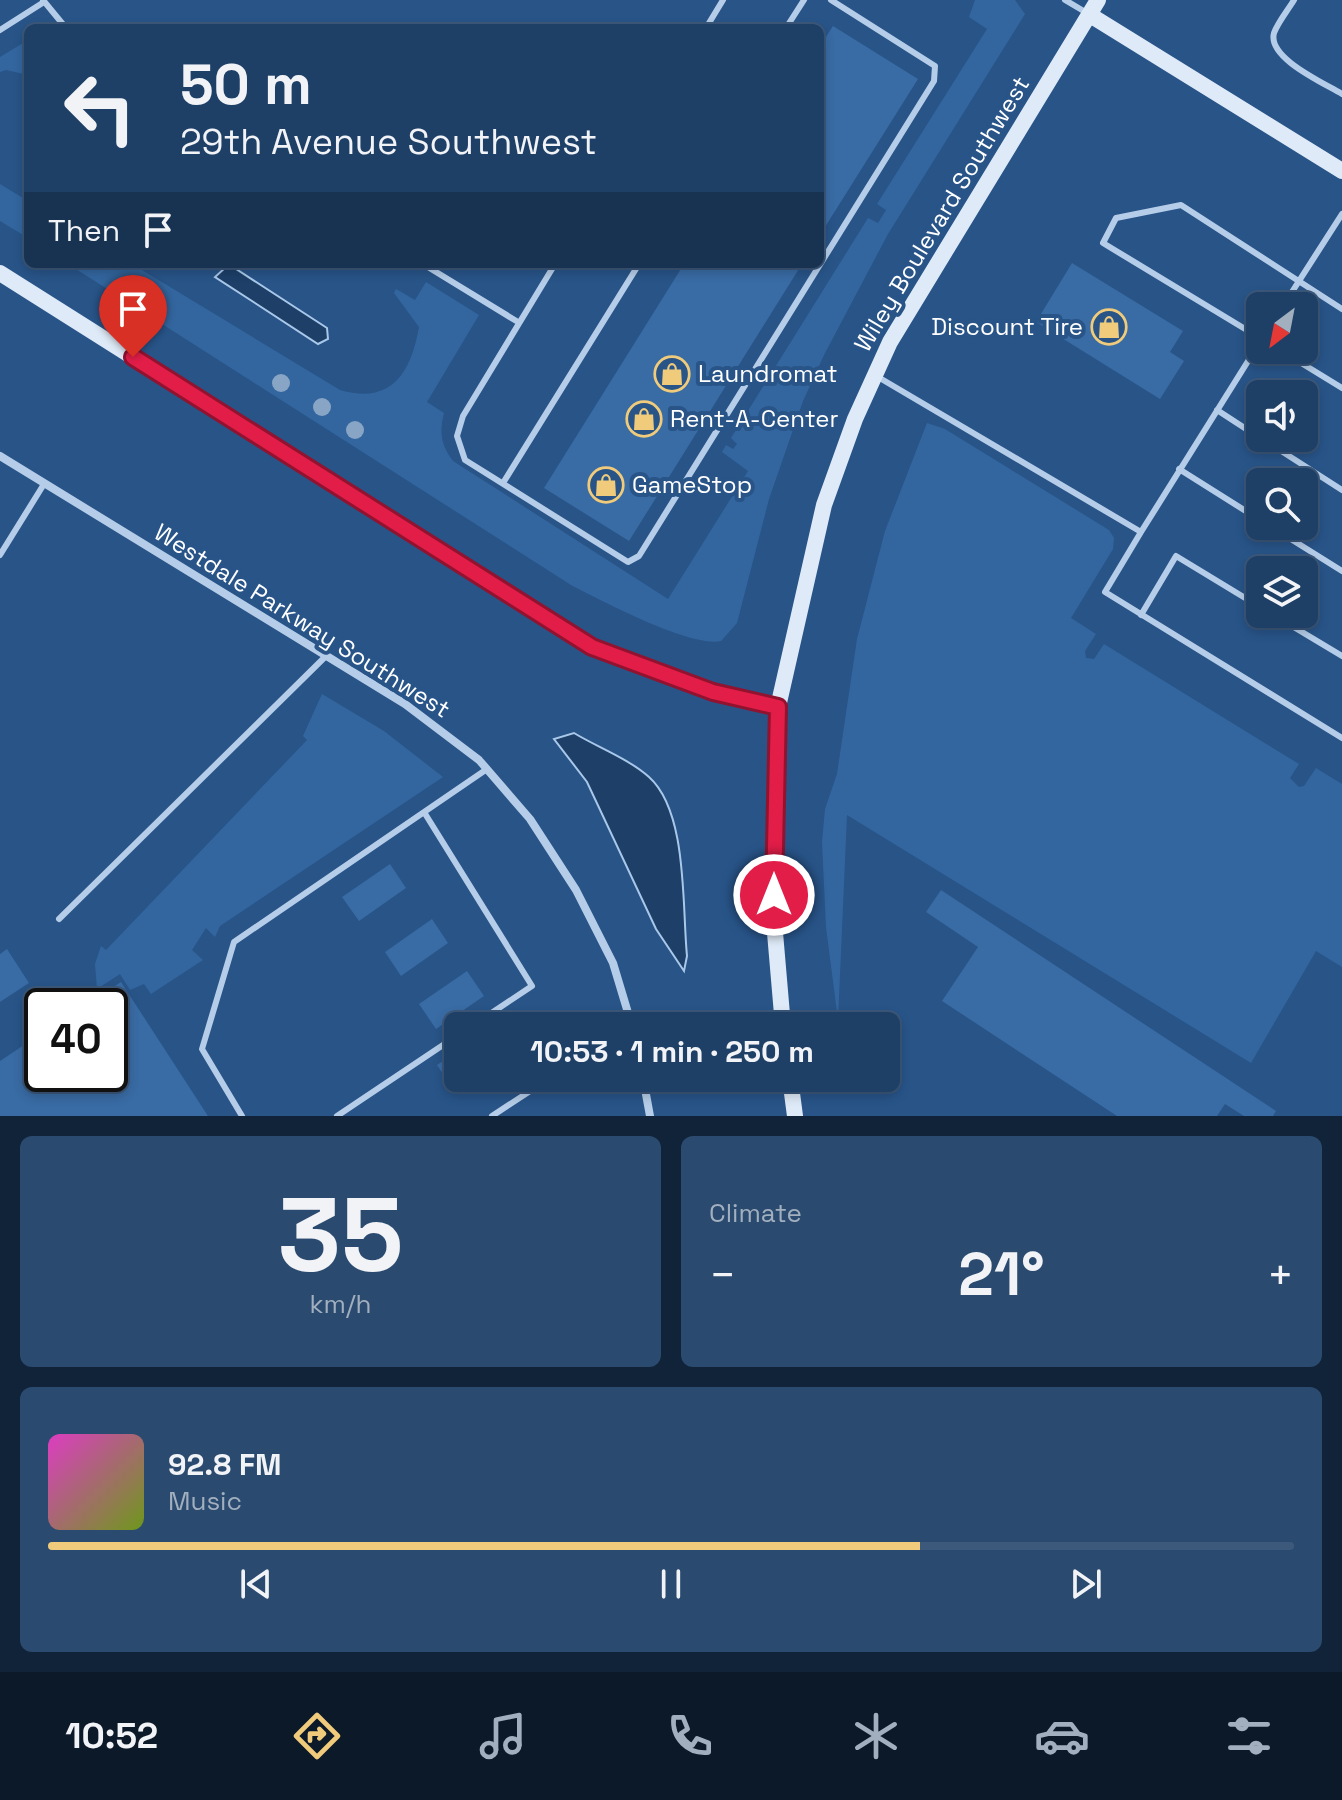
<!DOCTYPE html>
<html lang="en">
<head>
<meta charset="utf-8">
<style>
  :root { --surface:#1e3f66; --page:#2b4a6f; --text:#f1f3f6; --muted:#a1afbf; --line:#3c587a; --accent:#f0cb7b }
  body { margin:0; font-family:"Space Grotesk",sans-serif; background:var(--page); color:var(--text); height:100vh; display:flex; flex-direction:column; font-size:30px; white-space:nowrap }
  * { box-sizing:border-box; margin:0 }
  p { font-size:26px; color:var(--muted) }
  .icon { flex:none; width:44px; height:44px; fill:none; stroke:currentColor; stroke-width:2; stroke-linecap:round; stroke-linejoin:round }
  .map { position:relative; height:1116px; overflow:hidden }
  .details { display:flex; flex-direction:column; gap:20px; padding:20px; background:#102338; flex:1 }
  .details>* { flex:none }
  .top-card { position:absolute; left:24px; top:24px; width:800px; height:244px; border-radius:12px; box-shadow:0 4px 12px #0003,0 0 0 2px var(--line); background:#1e3f66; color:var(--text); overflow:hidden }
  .needle { width:52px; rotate:212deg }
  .fabs { position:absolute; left:1246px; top:292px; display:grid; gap:16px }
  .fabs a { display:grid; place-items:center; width:72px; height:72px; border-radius:12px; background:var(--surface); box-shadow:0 4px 12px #0003,0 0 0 2px var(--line); font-size:40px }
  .speed { position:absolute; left:24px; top:988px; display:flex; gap:16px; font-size:40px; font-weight:700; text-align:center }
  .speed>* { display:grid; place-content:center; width:104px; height:104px; border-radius:50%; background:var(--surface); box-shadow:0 4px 12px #0003,0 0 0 2px var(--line); line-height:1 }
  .speed .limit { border:4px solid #111; border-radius:12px; background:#fff; color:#111 }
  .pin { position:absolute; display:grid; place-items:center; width:68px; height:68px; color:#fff; margin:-82px -34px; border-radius:50% 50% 50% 0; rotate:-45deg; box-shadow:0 0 8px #0007 }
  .pin .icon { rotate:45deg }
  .me { position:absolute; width:88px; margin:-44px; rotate:0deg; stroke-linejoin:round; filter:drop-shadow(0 0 6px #0008) }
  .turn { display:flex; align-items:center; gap:28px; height:168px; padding:0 24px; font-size:36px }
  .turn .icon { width:104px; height:104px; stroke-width:2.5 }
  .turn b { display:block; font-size:56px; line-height:68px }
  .then { display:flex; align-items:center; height:76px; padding:0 24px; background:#0003; gap:16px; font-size:30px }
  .big { font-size:60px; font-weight:700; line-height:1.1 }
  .details .tile { flex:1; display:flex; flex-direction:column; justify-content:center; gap:12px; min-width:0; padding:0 28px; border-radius:12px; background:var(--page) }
  .details .dial { align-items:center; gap:0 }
  .dial b { font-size:104px; line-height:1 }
  .song { display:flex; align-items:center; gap:24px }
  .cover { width:96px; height:96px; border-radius:12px; background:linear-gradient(135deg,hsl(310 70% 55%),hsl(80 70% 35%)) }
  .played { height:8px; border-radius:4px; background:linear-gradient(90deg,var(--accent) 70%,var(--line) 70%) }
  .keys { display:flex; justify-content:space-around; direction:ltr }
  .heat { display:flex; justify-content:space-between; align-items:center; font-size:44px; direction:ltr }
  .details .tiles { flex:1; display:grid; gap:20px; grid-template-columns:1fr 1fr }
  .tile:last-child { grid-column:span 2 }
  .trip { position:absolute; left:444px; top:1012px; width:456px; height:80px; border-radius:12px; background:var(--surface); box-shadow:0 4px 12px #0003,0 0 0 2px var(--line); font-weight:700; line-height:80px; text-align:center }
  .tabs { display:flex; height:128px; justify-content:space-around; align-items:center; background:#0c1929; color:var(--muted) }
  .tabs .icon { width:56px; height:56px }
  .tabs .active { color:var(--accent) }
  .tabs b { font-size:36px; color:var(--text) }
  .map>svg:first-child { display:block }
</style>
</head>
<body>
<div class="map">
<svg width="1342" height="1116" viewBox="0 0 1342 1116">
  <rect width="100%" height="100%" fill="#285488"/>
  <path fill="#33669f" d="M 975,0 L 1015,0 L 1025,14 L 888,234 L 824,355 L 803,401 L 769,499 L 737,623 L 721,641 C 691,648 600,600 571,585 L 68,264 L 132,264 L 340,390 C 391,405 411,373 419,327 L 394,293 L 396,289 L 415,300 L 426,282 L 479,315 L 427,402 L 444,413 C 439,433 441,445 453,461 L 668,599 L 748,471 L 722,452 L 726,445 L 733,449 L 737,444 L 731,438 L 868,218 L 878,223 L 886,210 L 877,204 L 987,29 L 969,17 Z
    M 28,40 L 28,75 L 6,70 L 0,72 L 0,57 Z
    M 0,184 L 28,201 L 28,238 L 0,221 Z
    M 927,423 L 945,429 L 1109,530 L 1114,538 L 1113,549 L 1071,618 L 1096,634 L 1085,651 L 1086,658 L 1094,659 L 1104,644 L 1299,764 L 1290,778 L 1299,787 L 1304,786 L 1316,768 L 1342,784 L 1342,967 L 1316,951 L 1251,1063 L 847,815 L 838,1020 L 826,927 L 822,842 L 825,809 L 837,774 L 857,639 L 885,531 Z
    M 322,694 L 384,731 L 443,777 L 220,926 L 215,937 L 206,928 L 192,950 L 203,960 L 151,994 L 144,984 L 130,990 L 120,974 L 97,989 L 95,964 L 101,946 L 106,950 L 307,740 L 303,736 Z"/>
  <path fill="#1d3f68" stroke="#a9c8e9" stroke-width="2" d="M 226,267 L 236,269 L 327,328 L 328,339 L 318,344 L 215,277 Z
    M 574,733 C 597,747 629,759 649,777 C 688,812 682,906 687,956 L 684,971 L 656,929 L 587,782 L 554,739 Z"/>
  <path fill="#396ba4" d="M 833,26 L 918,79 L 820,235 L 820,46 Z
    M 1072,263 L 1183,331 L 1170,352 L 1184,361 L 1160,399 L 1036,322 Z
    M 684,264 L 802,264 L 629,541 L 544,488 Z
    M 390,864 L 406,888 L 359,921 L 342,897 Z
    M 941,890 L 1276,1111 L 1273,1116 L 1244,1116 L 1225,1104 L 1217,1116 L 1117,1116 L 942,1001 L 978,947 L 926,912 Z
    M 432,919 L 448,943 L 401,976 L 385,952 Z
    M 7,949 L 29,983 L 0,1002 L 0,954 Z
    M 467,971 L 484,996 L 436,1029 L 419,1004 Z
    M 121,982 L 208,1116 L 0,1116 L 0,1061 L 42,1033 L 42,1074 L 110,1074 L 110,1006 L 84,1006 Z
    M 458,1051 L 458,1072 L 447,1080 L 437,1065 Z"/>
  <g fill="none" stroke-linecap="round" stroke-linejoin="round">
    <path stroke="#b5cde8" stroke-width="6" d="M 43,0 L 66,28
      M 1065,0 L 1087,13
      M 1294,0 C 1288,10 1278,22 1274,33 C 1267,58 1324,83 1342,94
      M 706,28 L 723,0
      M 786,28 L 804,0
      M 0,30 L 44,2
      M 423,264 L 518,322
      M 555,264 L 463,416 L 457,436 L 465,460 L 628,562 L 639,556 L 934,81 L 935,66 L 831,0
      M 1283,306 L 1342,214
      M 1260,338 L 1103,243 L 1116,218 L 1181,205 L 1342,309
      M 1280,350 L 1342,388
      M 878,377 L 1141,532 L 1105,592 L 1342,738
      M 1217,410 L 1260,438
      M 1261,438 L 1342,490
      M 1179,469 L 1260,520
      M 503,483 L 639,264
      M 1270,526 L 1342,571
      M 1141,532 L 1260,342
      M 0,555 L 44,484
      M 1272,614 L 1342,656
      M 1141,615 L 1176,556 L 1260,607
      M 424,812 L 532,986 L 472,1026
      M 59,919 L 325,657
      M 242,1116 L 202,1049 L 234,942 L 487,769
      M 337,1116 L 458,1035
      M 492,1116 L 550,1078"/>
    <path stroke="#b5cde8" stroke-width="8" d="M 0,456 L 405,704 L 479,760 L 530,819 L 576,890 L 613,963 L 632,1026
      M 643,1078 L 650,1116"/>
    <path stroke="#deeaf7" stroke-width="16" d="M 1090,15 L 1342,171
      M 0,273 L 592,647 L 713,692 L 778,707
      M 783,1026 L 774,921 L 778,707 L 824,505 L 855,419 L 890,342 L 1098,0
      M 790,1078 L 795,1116"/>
  </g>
  <g fill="#89a5c5">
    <circle cx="281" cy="383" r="9"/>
    <circle cx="322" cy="407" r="9"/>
    <circle cx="355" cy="430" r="9"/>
  </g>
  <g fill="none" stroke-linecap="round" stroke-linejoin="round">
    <defs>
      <path id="route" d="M 133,357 L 592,647 L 713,692 L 778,707 L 774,895"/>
    </defs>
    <use href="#route" stroke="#92132f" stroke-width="20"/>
    <use href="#route" stroke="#e11d48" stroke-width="14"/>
  </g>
  <defs>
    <symbol id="shop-ring" viewBox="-11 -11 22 22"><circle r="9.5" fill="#285488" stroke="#f0cb7b" stroke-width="1.5"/><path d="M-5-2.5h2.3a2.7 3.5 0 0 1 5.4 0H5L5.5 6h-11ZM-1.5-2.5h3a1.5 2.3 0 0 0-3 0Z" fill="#f0cb7b"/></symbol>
  </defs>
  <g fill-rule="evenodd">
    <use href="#shop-ring" x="1089" y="307" width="40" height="40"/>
    <use href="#shop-ring" x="652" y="354" width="40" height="40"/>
    <use href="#shop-ring" x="624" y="399" width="40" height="40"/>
    <use href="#shop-ring" x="586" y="465" width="40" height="40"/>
  </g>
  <g text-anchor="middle" stroke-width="8" stroke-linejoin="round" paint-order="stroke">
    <g font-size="24" fill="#fff" stroke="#285488">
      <text transform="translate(942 214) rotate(-59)" y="8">Wiley Boulevard Southwest</text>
      <text transform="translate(302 621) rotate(32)" y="8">Westdale Parkway Southwest</text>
    </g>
    <g font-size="24" fill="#fff" stroke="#285488" text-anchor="start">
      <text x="1083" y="335" text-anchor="end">Discount Tire</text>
      <text x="698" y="382">Laundromat</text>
      <text x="670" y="427">Rent-A-Center</text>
      <text x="632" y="493">GameStop</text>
    </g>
  </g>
</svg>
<div class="fabs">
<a><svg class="needle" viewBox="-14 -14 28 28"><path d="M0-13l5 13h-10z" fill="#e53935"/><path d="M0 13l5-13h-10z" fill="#a1afbf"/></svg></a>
<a><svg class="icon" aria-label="sound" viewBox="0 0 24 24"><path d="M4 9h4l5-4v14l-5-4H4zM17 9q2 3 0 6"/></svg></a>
<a><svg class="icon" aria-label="search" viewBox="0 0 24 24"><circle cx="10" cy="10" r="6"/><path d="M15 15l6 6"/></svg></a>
<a><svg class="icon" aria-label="layers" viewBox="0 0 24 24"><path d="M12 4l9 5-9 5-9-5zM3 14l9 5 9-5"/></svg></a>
</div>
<div class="speed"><div class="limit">40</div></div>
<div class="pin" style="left:133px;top:357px;background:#d93025"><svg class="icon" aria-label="arrive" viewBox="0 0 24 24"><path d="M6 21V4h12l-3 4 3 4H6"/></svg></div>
<svg class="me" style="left:774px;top:895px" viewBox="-20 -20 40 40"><circle r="17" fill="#e11d48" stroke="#fff" stroke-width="3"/><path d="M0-11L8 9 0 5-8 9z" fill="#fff"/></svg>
<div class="trip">10:53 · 1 min · 250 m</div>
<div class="top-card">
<div class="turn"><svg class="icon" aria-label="left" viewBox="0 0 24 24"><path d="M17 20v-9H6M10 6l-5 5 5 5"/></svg><div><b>50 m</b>29th Avenue Southwest</div></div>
<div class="then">Then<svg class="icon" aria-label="arrive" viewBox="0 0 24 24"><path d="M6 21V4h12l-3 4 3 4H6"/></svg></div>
</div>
</div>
<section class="details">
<div class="tiles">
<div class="tile dial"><b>35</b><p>km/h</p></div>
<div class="tile"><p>Climate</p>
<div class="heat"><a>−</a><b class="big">21°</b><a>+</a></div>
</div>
<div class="tile">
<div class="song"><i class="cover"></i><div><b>92.8 FM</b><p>Music</p></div></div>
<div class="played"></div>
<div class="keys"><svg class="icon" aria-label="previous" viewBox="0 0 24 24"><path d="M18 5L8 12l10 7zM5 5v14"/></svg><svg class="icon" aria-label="pause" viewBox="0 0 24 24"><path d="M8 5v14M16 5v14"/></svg><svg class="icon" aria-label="next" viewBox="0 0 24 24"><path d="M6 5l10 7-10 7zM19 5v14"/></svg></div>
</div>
</div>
</section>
<nav class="tabs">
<b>10:52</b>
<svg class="icon active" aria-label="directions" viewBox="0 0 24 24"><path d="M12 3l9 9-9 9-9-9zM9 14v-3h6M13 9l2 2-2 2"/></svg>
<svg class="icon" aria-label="music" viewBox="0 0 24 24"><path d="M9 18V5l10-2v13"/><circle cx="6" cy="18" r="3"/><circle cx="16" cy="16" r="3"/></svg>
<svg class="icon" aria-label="phone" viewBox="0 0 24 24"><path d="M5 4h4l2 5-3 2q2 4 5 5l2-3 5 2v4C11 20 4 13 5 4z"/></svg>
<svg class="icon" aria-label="climate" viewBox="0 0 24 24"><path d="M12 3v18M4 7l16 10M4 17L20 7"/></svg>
<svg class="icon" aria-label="car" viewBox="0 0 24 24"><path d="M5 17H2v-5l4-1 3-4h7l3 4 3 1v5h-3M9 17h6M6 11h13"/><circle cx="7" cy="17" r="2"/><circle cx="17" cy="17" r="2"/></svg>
<svg class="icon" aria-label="filters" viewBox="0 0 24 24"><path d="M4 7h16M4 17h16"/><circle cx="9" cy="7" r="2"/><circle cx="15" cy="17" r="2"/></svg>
</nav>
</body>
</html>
